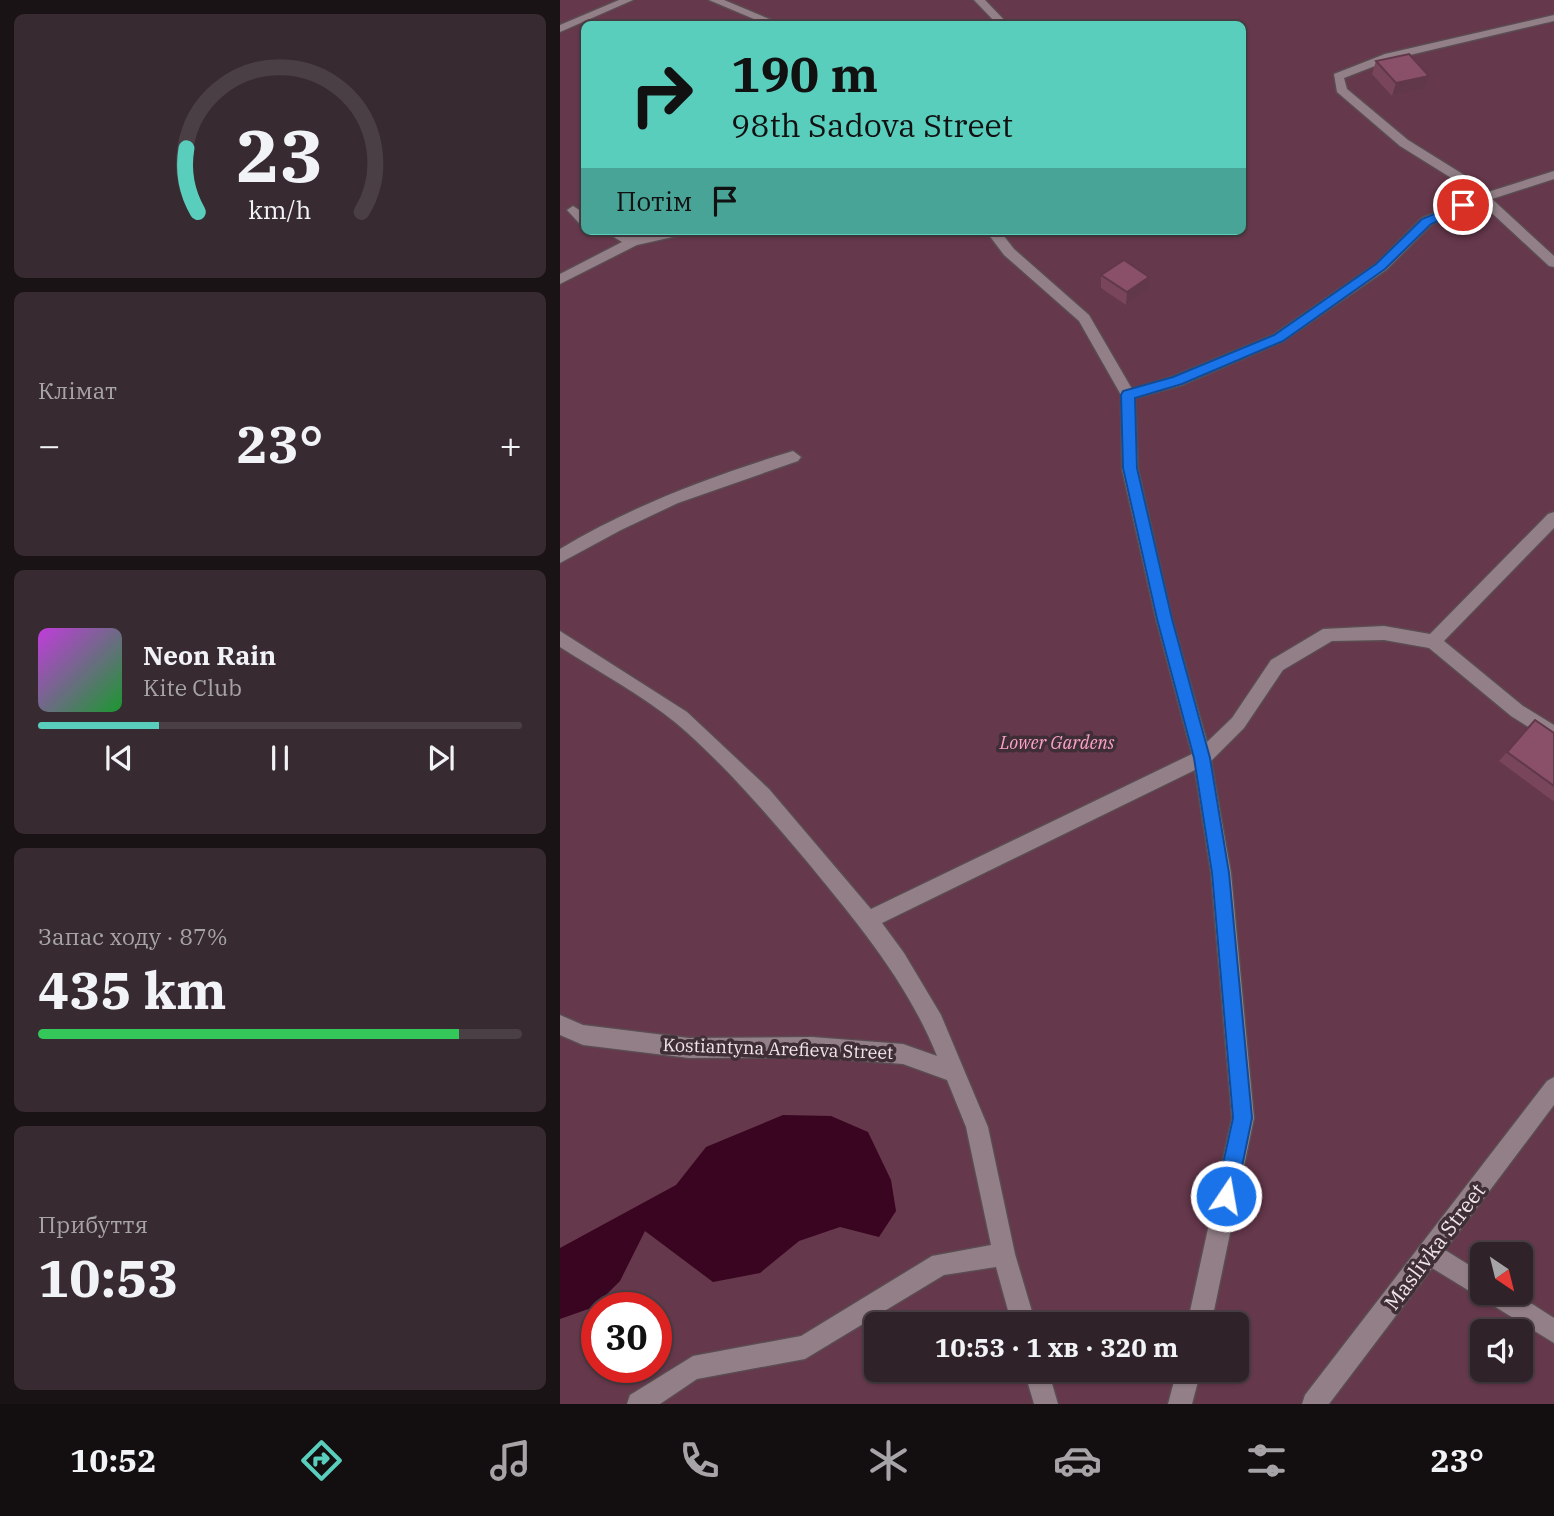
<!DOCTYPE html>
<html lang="uk">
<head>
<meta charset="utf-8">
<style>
  :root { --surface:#2f2228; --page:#372a30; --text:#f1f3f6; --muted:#a7a4a8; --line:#4a3f45; --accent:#5acebd }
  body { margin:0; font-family:"IBM Plex Serif",serif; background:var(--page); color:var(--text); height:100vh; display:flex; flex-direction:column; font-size:26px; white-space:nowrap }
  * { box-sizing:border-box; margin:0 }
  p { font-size:23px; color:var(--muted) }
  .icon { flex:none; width:38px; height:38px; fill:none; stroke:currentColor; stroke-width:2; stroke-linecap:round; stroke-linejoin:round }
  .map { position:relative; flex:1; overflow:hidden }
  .details { display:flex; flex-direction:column; gap:14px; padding:14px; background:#1a1316; width:560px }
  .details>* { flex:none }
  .top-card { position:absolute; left:21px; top:21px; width:665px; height:214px; border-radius:10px; box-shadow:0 2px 5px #0004,0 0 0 2px var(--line); background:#5acebd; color:#111; overflow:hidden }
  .needle { width:46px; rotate:145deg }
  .tools { position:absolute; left:910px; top:1242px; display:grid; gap:14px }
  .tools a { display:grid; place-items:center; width:63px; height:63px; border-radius:10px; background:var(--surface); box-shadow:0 2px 5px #0004,0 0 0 2px var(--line); font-size:35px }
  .speed { position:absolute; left:21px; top:1292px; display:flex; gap:14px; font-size:35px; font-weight:700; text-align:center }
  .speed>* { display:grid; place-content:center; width:91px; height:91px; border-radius:50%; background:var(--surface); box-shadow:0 2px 5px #0004,0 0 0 2px var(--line); line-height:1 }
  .speed .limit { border:10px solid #d22; background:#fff; color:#111 }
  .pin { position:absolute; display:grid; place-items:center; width:60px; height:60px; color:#fff; margin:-30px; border:4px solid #fff; border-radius:50%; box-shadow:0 2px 7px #0007 }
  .me { position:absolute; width:77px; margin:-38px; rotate:12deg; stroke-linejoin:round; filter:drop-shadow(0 0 5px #0008) }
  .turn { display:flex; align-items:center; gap:24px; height:147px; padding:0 35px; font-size:32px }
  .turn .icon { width:91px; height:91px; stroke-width:2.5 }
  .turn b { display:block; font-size:49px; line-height:60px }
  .then { display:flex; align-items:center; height:66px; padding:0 35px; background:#0003; gap:14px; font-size:26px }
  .big { font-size:52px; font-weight:700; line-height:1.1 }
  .details .widget { flex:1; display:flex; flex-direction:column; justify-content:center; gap:10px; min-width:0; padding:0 24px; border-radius:10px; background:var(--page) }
  .details .dial { align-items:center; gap:0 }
  .dial svg { height:182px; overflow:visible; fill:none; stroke:var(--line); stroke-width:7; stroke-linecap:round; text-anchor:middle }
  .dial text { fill:var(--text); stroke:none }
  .song { display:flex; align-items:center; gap:21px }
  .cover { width:84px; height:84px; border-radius:10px; background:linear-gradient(135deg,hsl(290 70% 55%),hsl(130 70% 35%)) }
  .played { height:7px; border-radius:4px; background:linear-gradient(90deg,var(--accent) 25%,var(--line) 25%) }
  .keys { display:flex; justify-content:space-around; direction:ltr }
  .heat { display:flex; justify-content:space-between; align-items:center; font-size:38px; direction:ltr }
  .charge { height:10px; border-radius:5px; background:linear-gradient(90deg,#34c759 87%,var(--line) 0) }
  .trip { position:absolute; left:304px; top:1312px; width:385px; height:70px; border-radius:10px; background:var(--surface); box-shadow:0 2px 5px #0004,0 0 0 2px var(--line); font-weight:700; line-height:70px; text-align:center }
  .tabs { display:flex; height:112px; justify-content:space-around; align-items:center; background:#130e10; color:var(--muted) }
  .tabs .icon { width:49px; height:49px }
  .tabs .current { color:var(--accent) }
  .tabs b { font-size:32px; color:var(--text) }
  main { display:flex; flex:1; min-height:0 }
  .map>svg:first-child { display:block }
</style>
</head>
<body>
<main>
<section class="details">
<div class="widget dial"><svg viewBox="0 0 100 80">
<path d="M14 69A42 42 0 1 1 86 69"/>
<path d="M14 69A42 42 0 0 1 9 41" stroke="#5acebd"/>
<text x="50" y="56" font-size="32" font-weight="700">23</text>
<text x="50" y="72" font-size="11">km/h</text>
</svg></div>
<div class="widget"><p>Клімат</p>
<div class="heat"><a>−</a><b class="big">23°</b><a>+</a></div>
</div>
<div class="widget">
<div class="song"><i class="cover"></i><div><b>Neon Rain</b><p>Kite Club</p></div></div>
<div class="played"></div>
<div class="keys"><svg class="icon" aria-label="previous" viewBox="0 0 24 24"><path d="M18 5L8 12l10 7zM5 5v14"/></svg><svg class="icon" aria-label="pause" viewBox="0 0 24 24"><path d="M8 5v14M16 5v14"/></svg><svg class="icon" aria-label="next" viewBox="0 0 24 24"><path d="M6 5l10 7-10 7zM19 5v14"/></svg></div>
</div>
<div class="widget"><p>Запас ходу · 87%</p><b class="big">435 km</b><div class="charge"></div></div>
<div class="widget"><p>Прибуття</p><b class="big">10:53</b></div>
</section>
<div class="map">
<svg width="994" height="1404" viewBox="0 0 994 1404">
  <rect width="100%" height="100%" fill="#3f2e35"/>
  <path fill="#66384c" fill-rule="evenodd" d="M 0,0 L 994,0 L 994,1404 L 0,1404 ZM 24,24 L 682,24 L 682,231 L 24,231 ZM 922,1255 L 961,1255 L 961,1293 L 922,1293 ZM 37,1307 L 96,1307 L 96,1367 L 37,1367 ZM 317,1325 L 677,1325 L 677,1370 L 317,1370 ZM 922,1332 L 961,1332 L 961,1370 L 922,1370 Z"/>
  <path fill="#390521" d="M 223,1115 L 271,1116 L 308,1132 L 331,1180 L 336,1211 L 319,1237 L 280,1227 L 239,1241 L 200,1273 L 153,1282 L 85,1231 L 60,1281 L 34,1307 L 0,1319 L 0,1248 L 116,1185 L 146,1147 Z"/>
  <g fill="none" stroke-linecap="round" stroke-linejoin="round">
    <defs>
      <path id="minor" d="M 59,0 L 73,0 L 0,32 L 0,25 Z
        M 149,0 L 164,0 L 221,24 L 206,24 Z
        M 414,0 L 425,0 L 448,24 L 437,24 Z
        M 994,15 L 994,21 L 833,59 L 784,78 L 787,89 L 848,140 L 909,178 L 925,193 L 994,171 L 994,179 L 932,199 L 994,256 L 994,267 L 989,266 L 921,203 L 872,224 L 826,270 L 723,341 L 622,385 L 575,398 L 578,469 L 612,619 L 647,742 L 672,718 L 711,660 L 763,629 L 824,626 L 870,634 L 988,514 L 994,512 L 994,528 L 884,641 L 963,706 L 994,725 L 994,743 L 951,716 L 869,648 L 824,640 L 772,641 L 723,670 L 684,728 L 651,761 L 671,873 L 694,1118 L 651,1325 L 627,1325 L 672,1118 L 651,873 L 635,770 L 322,923 L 344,953 L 381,1015 L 428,1127 L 455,1254 L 476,1325 L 452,1325 L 436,1267 L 384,1275 L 245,1359 L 137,1379 L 100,1404 L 67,1404 L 70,1395 L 133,1356 L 241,1336 L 372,1256 L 431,1245 L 406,1127 L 387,1080 L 343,1064 L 252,1057 L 129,1058 L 23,1045 L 0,1035 L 0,1015 L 23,1025 L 129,1038 L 252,1037 L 343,1044 L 377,1056 C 347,981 295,920 244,858 C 204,811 163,763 116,723 C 82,695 37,671 0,647 L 0,631 L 127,712 L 209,789 L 311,909 L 632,754 L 596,619 L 562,469 L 561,395 L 519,321 L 444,255 L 426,231 L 440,231 L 454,249 L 529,315 L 572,389 L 612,377 L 713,335 L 816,264 L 862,218 L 914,197 L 901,184 L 840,146 L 777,92 L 774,74 L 825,54 Z
        M 13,206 L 24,213 L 24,224 L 19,223 L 7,210 Z
        M 44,231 L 62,231 L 74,237 L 103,231 L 128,231 L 126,234 L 77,245 L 0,284 L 0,274 L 62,242 Z
        M 233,451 L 241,457 L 238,461 L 118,503 L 61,530 L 0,563 L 0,549 C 73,505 152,476 233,451 Z
        M 994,1077 L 994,1105 L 885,1250 L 922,1273 L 922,1293 L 955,1293 L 994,1318 L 994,1343 L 872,1268 L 769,1404 L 742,1404 L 745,1395 L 987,1081 Z
        M 464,1370 L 488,1370 L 498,1404 L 474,1404 Z
        M 617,1370 L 641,1370 L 632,1404 L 608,1404 Z"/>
    </defs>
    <use href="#minor" stroke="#5a4c51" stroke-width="3"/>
    <use href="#minor" fill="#937f87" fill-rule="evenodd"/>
  </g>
  <path fill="#78455a" d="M 816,61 L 869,76 L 865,89 L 832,96 L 812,74 Z
    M 541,275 L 588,290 L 566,305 L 541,288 Z
    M 994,733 L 994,800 L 993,801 L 939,761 L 947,752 Z"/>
  <path fill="#61384a" d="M 869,76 L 865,89 L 832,96 L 836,83 Z
    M 589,277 L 588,290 L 566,305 L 567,292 Z"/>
  <path fill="#8b5069" stroke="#61384a" stroke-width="2" d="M 849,54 L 869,76 L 836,83 L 816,61 Z
    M 564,260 L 589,277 L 567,292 L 541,275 Z
    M 975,720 L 994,733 L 994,786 L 947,752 Z"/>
  <path fill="#1a73e8" stroke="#114b97" stroke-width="2" d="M 903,202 L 907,203 L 907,208 L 871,224 L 825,269 L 723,341 L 622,384 L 575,398 L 577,468 L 612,619 L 650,758 L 669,873 L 692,1118 L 676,1196 L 673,1203 L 666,1206 L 659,1203 L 656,1196 L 673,1118 L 652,873 L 634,758 L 597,619 L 563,468 L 561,395 L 563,391 L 613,377 L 714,335 L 816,264 L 862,219 Z"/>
  <g text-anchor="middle" stroke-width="7" stroke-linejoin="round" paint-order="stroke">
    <g font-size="18" font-style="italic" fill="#fca2c8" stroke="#3f2e35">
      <text x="497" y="749">Lower Gardens</text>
    </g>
    <g font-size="18" fill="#efe4e8" stroke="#3f2e35">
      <text transform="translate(218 1049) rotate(2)" y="6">Kostiantyna Arefieva Street</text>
    </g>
    <g font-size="21" fill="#efe4e8" stroke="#3f2e35">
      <text transform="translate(875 1247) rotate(-53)" y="7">Maslivka Street</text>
    </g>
  </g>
</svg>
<div class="tools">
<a><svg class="needle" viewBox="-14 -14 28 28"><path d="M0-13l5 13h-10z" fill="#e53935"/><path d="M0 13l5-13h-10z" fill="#a7a4a8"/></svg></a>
<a><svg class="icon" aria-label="sound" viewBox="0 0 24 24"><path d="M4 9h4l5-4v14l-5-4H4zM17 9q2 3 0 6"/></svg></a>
</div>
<div class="speed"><div class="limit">30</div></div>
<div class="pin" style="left:903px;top:205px;background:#d93025"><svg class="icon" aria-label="arrive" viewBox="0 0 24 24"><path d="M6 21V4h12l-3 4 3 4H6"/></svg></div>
<svg class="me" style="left:666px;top:1196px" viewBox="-20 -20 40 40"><circle r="17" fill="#1a73e8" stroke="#fff" stroke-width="3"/><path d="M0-11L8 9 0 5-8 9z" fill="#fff"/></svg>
<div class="trip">10:53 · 1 хв · 320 m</div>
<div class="top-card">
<div class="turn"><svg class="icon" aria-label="right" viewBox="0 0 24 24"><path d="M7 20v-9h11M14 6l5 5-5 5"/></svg><div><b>190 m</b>98th Sadova Street</div></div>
<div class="then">Потім<svg class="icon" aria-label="arrive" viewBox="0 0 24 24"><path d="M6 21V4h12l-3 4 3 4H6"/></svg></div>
</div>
</div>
</main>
<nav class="tabs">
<b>10:52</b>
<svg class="icon current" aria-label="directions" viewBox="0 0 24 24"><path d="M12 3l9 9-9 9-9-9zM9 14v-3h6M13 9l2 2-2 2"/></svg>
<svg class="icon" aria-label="music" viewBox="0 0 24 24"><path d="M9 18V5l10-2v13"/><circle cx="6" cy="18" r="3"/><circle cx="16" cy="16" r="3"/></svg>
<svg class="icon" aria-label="phone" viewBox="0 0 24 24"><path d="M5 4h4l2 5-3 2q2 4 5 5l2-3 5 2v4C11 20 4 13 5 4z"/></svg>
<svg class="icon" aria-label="climate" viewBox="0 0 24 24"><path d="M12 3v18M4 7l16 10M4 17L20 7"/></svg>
<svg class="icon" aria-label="car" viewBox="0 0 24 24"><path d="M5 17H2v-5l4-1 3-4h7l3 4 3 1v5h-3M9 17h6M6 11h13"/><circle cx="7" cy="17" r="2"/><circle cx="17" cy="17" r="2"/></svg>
<svg class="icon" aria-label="filters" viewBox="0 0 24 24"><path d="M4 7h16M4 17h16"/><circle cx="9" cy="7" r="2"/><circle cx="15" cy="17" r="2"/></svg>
<b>23°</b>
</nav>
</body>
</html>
